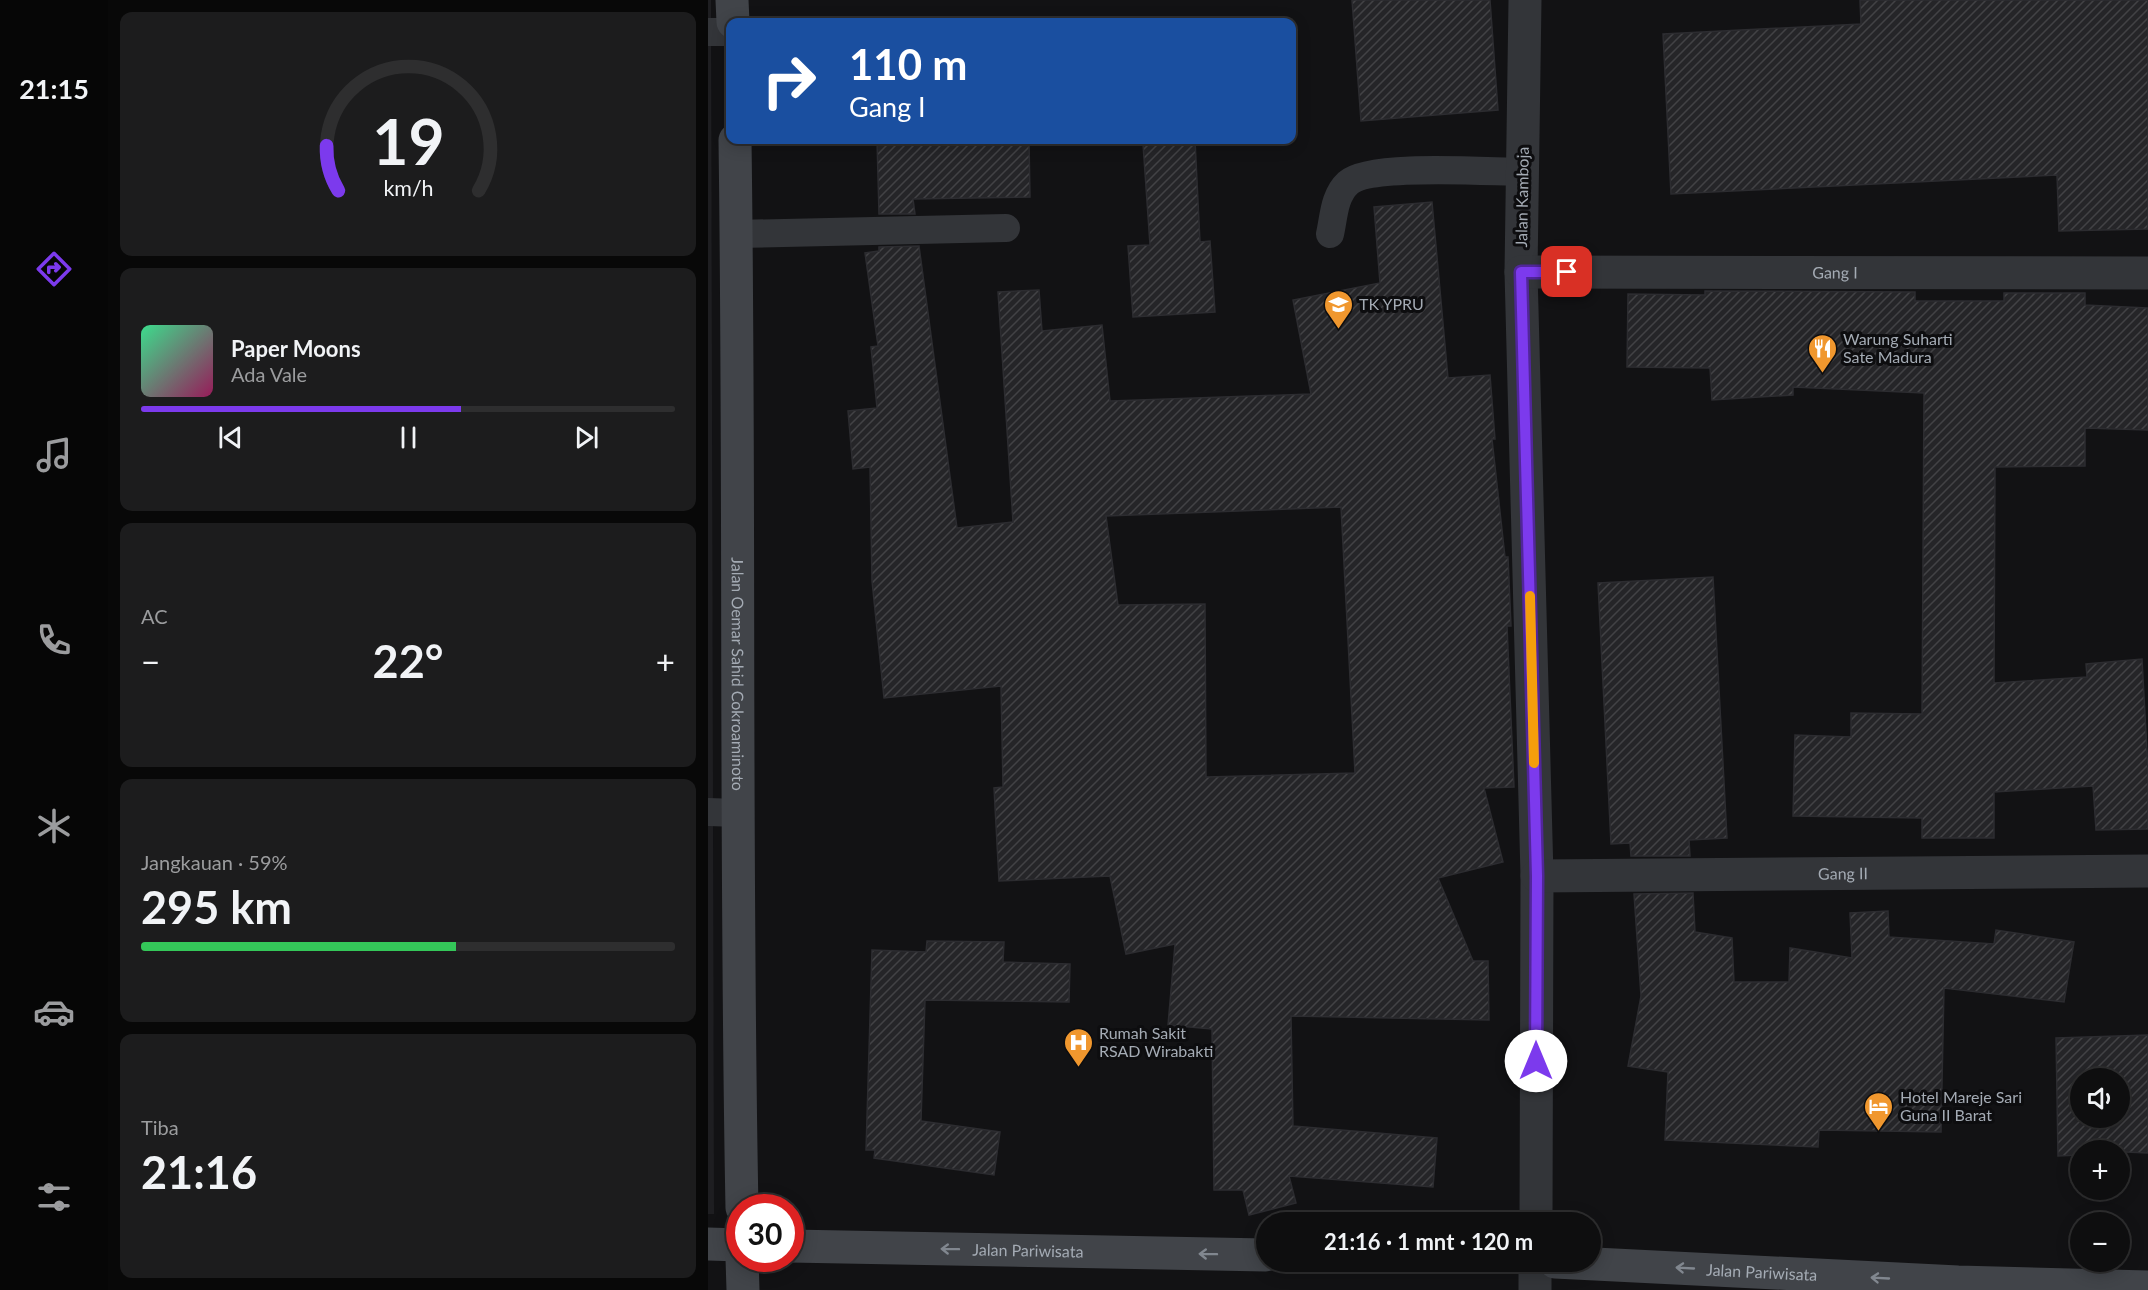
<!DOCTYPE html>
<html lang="id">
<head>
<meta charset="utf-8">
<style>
  :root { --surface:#0e0e0f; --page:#1c1c1d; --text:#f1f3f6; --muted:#9b9c9e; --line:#2e2e2f; --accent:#7c3aed }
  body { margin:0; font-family:Lato,sans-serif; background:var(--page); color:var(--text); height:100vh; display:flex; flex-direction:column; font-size:22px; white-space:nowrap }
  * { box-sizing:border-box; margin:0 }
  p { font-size:20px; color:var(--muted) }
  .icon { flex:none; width:33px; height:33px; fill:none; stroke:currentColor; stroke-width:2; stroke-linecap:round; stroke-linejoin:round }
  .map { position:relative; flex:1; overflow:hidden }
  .side { display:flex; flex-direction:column; gap:12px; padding:12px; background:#080808; width:600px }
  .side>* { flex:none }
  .guide { position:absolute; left:18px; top:18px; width:570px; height:126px; border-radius:12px; box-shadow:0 3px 15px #0003,0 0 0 2px var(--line); background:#1a4fa0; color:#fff; overflow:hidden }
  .fabs { position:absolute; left:1362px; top:1068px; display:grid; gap:12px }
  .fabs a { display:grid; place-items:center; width:60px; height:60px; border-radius:50%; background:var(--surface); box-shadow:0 3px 15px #0003,0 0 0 2px var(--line); font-size:30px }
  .speed { position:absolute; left:18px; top:1194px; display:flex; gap:12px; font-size:30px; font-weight:700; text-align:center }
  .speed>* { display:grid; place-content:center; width:78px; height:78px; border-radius:50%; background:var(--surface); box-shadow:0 3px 15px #0003,0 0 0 2px var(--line); line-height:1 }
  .speed .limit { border:9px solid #d22; background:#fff; color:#111 }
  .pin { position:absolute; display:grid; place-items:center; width:51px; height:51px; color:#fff; margin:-26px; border-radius:12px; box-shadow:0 3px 9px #0006 }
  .me { position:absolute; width:66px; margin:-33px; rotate:0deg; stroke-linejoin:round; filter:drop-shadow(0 0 4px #0008) }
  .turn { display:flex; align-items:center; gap:21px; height:126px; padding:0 24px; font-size:27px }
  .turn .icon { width:78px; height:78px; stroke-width:2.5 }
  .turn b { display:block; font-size:42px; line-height:51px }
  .big { font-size:45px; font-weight:700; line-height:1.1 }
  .side .widget { flex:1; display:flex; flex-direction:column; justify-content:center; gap:9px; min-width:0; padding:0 21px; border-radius:12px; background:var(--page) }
  .side .dial { align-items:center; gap:0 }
  .dial svg { height:156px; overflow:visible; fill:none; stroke:var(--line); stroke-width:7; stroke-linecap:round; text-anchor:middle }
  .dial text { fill:var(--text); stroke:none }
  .song { display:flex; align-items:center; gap:18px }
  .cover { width:72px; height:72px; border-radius:9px; background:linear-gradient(135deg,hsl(150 70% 55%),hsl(330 70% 35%)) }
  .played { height:6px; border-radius:3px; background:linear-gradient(90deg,var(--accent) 60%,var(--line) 60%) }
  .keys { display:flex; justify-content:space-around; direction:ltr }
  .heat { display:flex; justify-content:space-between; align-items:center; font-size:33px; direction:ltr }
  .charge { height:9px; border-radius:4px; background:linear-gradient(90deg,#34c759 59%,var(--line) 0) }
  .trip { position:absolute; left:548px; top:1212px; width:345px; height:60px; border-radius:30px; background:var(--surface); box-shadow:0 3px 15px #0003,0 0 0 2px var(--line); font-weight:700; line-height:60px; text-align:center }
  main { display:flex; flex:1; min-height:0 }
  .tabs { display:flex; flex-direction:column; width:108px; justify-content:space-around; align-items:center; background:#060606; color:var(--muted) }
  .tabs .icon { width:42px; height:42px }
  .tabs .selected { color:var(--accent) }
  .tabs b { font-size:27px; color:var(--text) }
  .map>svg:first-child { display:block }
</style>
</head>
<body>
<main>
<nav class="tabs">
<b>21:15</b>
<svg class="icon selected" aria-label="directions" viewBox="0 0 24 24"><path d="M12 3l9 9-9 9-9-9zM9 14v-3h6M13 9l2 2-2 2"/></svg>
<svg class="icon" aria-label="music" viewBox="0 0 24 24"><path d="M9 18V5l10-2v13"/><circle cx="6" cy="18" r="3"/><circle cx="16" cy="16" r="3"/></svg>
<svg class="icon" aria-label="phone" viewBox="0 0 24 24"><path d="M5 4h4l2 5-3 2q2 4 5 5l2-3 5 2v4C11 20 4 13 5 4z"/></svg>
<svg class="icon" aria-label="climate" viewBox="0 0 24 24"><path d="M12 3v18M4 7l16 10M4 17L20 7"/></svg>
<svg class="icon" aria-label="car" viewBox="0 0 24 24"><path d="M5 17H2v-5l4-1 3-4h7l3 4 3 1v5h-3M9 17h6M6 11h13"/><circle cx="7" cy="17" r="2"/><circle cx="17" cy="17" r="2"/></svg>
<svg class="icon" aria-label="filters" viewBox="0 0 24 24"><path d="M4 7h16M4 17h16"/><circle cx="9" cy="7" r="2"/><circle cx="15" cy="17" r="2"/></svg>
</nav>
<section class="side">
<div class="widget dial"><svg viewBox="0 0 100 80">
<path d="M14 69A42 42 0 1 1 86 69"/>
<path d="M14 69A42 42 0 0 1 8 46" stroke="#7c3aed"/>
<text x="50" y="56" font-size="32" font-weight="700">19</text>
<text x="50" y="72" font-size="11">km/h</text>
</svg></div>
<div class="widget">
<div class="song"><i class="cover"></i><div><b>Paper Moons</b><p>Ada Vale</p></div></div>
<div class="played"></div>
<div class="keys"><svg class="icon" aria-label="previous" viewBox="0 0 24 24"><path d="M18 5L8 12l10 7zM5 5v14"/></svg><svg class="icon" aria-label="pause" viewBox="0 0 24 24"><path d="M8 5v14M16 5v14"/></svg><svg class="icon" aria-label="next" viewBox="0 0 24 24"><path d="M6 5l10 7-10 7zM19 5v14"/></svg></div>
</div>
<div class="widget"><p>AC</p>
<div class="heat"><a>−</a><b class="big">22°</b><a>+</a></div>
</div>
<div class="widget"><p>Jangkauan · 59%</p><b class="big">295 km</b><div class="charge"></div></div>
<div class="widget"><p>Tiba</p><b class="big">21:16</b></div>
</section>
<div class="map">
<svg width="1440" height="1290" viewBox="0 0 1440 1290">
  <defs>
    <pattern id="building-hatch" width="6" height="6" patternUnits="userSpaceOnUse" patternTransform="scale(1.5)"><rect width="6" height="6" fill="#252528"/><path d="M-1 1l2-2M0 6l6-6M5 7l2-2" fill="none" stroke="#424245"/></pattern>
  </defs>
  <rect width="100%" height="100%" fill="#121214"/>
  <path fill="#1e1e21" d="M 0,0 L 3,0 L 6,1214 L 0,1214 Z"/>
  <path fill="url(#building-hatch)" stroke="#2c2c30" stroke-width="1.5" fill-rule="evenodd" d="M 644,0 L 782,0 L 790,110 L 653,121 Z
    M 1152,0 L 1440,0 L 1440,229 L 1351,231 L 1349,175 L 963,194 L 955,34 L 1153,24 Z
    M 169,140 L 321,140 L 322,197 L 205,199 L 207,214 L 171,214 Z
    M 487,140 L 492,242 L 502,241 L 507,312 L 425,317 L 420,246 L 442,245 L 435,144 Z
    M 724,202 L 740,378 L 782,375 L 787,439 L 784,439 L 797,557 L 800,557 L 803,626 L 799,626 L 806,787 L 776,788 L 795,862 L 730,878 L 765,961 L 780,961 L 781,1020 L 583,1016 L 585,1126 L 729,1138 L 725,1187 L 581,1176 L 588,1203 L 541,1215 L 535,1190 L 506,1190 L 504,1029 L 460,1025 L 467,944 L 418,954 L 402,876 L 291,881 L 286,788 L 295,787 L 293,686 L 176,698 L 164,581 L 162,467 L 145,469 L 140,411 L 169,408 L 163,347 L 170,346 L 157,253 L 171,251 L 171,247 L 211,246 L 249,528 L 305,522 L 290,292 L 331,290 L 334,331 L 394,325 L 402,401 L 603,394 L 585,300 L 672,283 L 666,207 ZM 633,507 L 647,773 L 498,777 L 497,604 L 410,605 L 398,516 Z
    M 997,291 L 1207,292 L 1207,301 L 1296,301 L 1296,293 L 1377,293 L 1377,305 L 1440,308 L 1440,430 L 1377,428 L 1377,466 L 1287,467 L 1286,683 L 1379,677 L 1378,664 L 1434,659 L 1440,770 L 1440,829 L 1388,830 L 1385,786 L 1286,792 L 1286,838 L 1214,838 L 1214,818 L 1085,816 L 1087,735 L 1143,737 L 1143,713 L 1214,714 L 1216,393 L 1085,387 L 1085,395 L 1004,400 L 1002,368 L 919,367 L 920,294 L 997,295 Z
    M 1005,577 L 1019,838 L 981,840 L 982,856 L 923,856 L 922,843 L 903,844 L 890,583 Z
    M 985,893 L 987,932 L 1024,938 L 1026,982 L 1081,982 L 1082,948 L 1144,958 L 1142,913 L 1180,911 L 1181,937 L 1286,944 L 1288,930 L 1366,942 L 1356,1002 L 1236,988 L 1233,1132 L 1111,1130 L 1110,1147 L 957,1140 L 960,1072 L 920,1066 L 933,996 L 926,894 Z
    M 219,941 L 296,942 L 295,962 L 362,964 L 361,1002 L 217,1000 L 213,1121 L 292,1132 L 286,1175 L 166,1158 L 167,1150 L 158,1150 L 164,950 L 218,952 Z
    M 1440,1035 L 1440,1153 L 1372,1150 L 1372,1155 L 1350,1156 L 1348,1038 ZM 1372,1078 L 1412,1078 L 1412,1118 L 1372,1118 Z"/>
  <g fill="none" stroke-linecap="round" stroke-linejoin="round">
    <path stroke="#333539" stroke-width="28" d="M 0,32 L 22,32
      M 28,234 L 298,228
      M 622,234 C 626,216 626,196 640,183 C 661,163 782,172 815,172
      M 0,812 L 30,813"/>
    <g stroke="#333539" stroke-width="33">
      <path d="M 817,0 L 813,272 L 829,876 L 828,1222"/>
      <path id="s1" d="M 813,272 L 1440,273"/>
      <path id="s2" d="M 829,876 L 1440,871"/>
      <path d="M 827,1290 L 827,1262"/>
    </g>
    <g stroke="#414449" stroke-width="33">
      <path d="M 24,0 L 25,22"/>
      <path id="s3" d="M 27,140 C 32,495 27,852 34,1208"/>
      <path d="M 0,1244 L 32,1245"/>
      <path id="s4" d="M 82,1246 L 558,1255"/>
      <path d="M 34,1258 L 35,1290"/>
      <path id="s5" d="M 847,1262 L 1250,1282 L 1440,1287"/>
    </g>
  </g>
  <defs><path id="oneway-shaft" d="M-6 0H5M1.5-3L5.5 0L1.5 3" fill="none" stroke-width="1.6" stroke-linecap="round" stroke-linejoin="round" transform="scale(1.5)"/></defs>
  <g stroke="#81878f">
    <use href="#oneway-shaft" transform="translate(242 1249) rotate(-179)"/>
    <use href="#oneway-shaft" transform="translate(500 1254) rotate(-179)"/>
    <use href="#oneway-shaft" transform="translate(977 1268) rotate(-177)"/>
    <use href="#oneway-shaft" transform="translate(1172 1278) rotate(-177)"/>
  </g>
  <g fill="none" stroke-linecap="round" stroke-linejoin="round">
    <defs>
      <path id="route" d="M 828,1061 L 829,876 L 813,272 L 859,272"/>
    </defs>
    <use href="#route" stroke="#51269a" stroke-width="15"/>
    <use href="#route" stroke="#7c3aed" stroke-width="10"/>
    <path stroke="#f59e0b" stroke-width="10" d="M 822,596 L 826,763"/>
  </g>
  <defs>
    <symbol id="school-pin" viewBox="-11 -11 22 30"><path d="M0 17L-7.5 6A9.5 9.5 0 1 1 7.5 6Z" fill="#f0972e" stroke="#0d0d0f"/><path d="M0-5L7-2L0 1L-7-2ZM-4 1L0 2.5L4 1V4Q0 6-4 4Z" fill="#fff"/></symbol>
    <symbol id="restaurant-pin" viewBox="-11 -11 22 30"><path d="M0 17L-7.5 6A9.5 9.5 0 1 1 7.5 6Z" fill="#f0972e" stroke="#0d0d0f"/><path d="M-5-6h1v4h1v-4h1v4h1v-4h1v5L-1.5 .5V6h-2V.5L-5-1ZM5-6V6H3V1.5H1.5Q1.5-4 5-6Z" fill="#fff"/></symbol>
    <symbol id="hospital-pin" viewBox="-11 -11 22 30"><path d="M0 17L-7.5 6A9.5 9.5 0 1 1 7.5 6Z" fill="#f0972e" stroke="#0d0d0f"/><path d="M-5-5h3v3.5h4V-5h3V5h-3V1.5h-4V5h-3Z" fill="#fff"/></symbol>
    <symbol id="hotel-pin" viewBox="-11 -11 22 30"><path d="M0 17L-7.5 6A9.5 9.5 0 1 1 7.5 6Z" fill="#f0972e" stroke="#0d0d0f"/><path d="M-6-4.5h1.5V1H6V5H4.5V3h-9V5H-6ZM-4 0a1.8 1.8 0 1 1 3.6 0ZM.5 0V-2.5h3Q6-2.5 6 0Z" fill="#fff"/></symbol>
  </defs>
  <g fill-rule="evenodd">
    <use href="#school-pin" x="614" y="288" width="33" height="45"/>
    <use href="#restaurant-pin" x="1098" y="332" width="33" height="45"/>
    <use href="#hospital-pin" x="354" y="1026" width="33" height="45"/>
    <use href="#hotel-pin" x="1154" y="1090" width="33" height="45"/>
  </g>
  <g text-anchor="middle" stroke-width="6" stroke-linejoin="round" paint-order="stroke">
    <g font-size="16" fill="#a4abb4" stroke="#0d0d0f">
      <text transform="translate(814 197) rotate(-89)" y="6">Jalan Kamboja</text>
      <text dy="6" stroke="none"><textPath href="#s1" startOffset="314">Gang I</textPath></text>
      <text dy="6" stroke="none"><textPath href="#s3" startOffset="534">Jalan Oemar Sahid Cokroaminoto</textPath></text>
      <text dy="6" stroke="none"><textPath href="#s2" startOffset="306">Gang II</textPath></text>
      <text dy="6" stroke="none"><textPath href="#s4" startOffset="238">Jalan Pariwisata</textPath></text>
      <text dy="6" stroke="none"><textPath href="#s5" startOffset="207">Jalan Pariwisata</textPath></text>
    </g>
    <g font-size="16" fill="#a4abb4" stroke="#0d0d0f" text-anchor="start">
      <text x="651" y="310">TK YPRU</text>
      <text x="1135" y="345">Warung Suharti<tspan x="1135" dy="18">Sate Madura</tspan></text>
      <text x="391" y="1039">Rumah Sakit<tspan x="391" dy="18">RSAD Wirabakti</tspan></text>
      <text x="1192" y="1103">Hotel Mareje Sari<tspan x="1192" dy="18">Guna II Barat</tspan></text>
    </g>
  </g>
</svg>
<div class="fabs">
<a><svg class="icon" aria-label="sound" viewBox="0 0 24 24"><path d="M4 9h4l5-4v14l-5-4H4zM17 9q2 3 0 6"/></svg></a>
<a>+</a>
<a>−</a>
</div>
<div class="speed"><div class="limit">30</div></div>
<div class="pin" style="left:859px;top:272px;background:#d93025"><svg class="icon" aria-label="arrive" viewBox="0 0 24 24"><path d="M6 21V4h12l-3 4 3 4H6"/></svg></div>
<svg class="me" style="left:828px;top:1061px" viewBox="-20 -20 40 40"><circle r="19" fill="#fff"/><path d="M0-13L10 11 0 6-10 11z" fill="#7c3aed"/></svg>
<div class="trip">21:16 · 1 mnt · 120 m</div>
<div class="guide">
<div class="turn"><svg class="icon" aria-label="right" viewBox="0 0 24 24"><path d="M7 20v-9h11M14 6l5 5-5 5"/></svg><div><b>110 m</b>Gang I</div></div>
</div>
</div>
</main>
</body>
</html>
